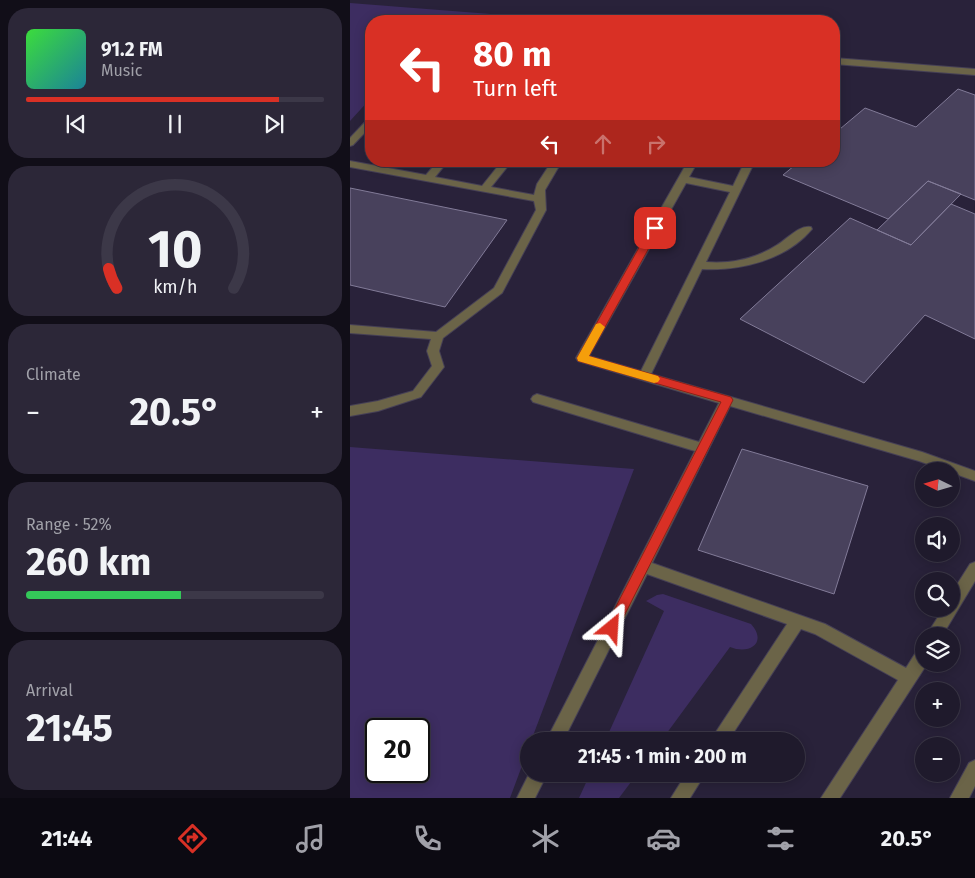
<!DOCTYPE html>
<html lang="en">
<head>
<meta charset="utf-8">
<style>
  :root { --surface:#1f1a2c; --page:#2c2738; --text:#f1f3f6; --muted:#a1a1a9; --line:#3c3848; --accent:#d93025 }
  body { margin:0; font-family:"Fira Sans",sans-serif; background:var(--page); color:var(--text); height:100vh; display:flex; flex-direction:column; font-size:19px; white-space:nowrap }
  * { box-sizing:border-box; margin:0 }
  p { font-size:16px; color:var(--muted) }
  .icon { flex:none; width:28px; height:28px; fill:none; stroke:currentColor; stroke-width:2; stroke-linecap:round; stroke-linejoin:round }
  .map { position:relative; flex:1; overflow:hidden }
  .drawer { display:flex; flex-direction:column; gap:8px; padding:8px; background:#110e18; width:350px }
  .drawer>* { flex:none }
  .hud { position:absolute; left:15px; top:15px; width:475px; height:152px; border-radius:20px; box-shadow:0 2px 12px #0003,0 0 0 1px var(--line); background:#d93025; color:#fff; overflow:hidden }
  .needle { width:32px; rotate:275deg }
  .buttons { position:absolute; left:565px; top:462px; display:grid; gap:10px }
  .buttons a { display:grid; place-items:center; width:45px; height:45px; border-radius:50%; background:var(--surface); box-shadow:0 2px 12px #0003,0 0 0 1px var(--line); font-size:25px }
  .speed { position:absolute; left:15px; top:718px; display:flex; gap:10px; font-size:25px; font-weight:700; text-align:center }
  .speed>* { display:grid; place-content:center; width:65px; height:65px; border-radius:50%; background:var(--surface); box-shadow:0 2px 12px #0003,0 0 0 1px var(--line); line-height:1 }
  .speed .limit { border:2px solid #111; border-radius:8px; background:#fff; color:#111 }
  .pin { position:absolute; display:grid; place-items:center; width:42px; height:42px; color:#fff; margin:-21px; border-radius:10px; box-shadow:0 2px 8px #0006 }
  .me { position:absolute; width:55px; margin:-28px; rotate:27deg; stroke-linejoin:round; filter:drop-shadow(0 0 4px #0008) }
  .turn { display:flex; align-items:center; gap:18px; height:105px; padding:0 25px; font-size:22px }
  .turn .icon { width:65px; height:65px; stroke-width:2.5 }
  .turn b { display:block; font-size:35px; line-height:42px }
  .lanes { display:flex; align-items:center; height:48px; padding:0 25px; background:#0003; justify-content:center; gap:25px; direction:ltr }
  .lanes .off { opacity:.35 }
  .big { font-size:38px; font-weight:700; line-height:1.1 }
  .drawer .tile { flex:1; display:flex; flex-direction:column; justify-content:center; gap:8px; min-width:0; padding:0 18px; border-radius:20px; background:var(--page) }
  .drawer .dial { align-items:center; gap:0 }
  .dial svg { height:130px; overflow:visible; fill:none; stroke:var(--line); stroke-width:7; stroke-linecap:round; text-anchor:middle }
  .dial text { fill:var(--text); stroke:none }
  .song { display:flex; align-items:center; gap:15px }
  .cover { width:60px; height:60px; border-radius:8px; background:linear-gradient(135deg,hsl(120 70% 55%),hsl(190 70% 35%)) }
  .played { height:5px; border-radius:2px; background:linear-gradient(90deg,var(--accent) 85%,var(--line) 85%) }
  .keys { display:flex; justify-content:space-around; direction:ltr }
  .heat { display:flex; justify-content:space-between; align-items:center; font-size:28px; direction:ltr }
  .charge { height:8px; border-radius:4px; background:linear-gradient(90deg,#34c759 52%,var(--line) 0) }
  .trip { position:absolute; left:170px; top:732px; width:285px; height:50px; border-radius:25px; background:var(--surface); box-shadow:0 2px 12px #0003,0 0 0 1px var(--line); font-weight:700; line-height:50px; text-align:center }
  .dock { display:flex; height:80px; justify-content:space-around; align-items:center; background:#0c0a12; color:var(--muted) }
  .dock .icon { width:35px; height:35px }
  .dock .on { color:var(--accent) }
  .dock b { font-size:22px; color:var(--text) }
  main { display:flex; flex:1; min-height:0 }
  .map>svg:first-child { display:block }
</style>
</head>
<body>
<main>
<section class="drawer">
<div class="tile">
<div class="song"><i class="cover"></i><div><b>91.2 FM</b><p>Music</p></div></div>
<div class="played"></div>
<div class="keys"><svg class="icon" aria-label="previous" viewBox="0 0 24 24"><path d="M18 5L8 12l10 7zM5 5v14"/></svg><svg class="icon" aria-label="pause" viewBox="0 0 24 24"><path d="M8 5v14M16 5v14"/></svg><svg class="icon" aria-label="next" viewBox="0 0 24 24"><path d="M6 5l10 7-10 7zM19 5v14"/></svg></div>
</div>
<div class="tile dial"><svg viewBox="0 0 100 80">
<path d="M14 69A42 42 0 1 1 86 69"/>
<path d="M14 69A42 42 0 0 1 9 57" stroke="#d93025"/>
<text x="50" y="56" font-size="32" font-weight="700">10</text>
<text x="50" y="72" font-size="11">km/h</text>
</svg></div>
<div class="tile"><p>Climate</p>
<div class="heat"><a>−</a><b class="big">20.5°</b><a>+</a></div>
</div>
<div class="tile"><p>Range · 52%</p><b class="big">260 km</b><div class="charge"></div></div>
<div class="tile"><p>Arrival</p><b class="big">21:45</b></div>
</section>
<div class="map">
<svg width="625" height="798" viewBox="0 0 625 798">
  <rect width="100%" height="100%" fill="#29223a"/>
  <path fill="#3d2d61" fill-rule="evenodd" d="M 0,3 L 232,21 L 118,21 L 99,18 L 96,21 L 21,21 L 21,98 L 0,121 Z
    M 0,447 L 284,469 L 181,741 L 179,741 L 179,747 L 160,798 L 0,798 ZM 26,729 L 69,729 L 69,771 L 26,771 Z
    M 313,594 L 401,624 C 418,643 399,655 380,647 L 311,741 L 255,741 L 314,611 L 296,601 L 307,595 Z
    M 240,774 L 287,774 L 269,798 L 229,798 Z"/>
  <path fill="#48415c" stroke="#827b98" d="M 608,89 L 625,95 L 625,200 L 578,181 L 538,219 L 433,175 L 450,161 L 484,161 L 484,134 L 515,108 L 566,127 Z
    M 578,181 L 611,194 L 561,245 L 527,230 Z
    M 0,188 L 157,220 L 95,307 L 0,285 Z
    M 601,204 L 625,214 L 625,339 L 575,315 L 514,383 L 390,319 L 500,218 L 561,245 Z
    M 392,449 L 518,486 L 484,594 L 348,550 Z"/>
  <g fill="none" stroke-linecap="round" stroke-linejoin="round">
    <defs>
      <path id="minor" d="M 484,58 L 625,69 L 625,75 L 484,64 Z
        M 21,118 L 21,126 L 3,145 L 0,146 L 0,138 L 18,119 Z
        M 0,161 L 76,175 L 88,161 L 98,161 L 85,177 L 132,186 L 152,161 L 162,161 L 141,187 L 184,195 L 187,184 L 202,161 L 212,161 L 195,190 L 196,210 L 152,293 L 93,338 L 89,351 L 94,367 L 71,397 L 28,411 L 0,416 L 0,406 L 28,401 L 63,391 L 82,366 L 77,351 L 81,339 L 0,333 L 0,325 L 86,332 L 144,288 L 186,210 L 184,201 L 0,167 Z
        M 338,161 L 348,161 L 339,177 L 383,186 L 395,161 L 405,161 L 356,262 C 382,264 405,259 427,245 C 436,240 450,224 461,227 L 462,229 C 436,260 391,271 352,269 L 301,374 L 572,452 L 625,471 L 625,481 L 569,461 L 380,406 L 302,563 L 475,624 L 556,668 L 568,649 L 574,647 L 574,664 L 577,664 L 490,798 L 471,798 L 548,680 L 465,634 L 451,629 L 378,741 L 360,741 L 437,624 L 297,574 L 213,741 L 196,741 L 345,451 L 183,402 L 181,399 L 183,396 L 187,394 L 349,442 L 369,403 L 228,361 L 226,358 ZM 336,183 L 380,192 L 291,371 L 239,356 Z
        M 625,562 L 625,581 L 592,636 L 576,636 L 593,609 L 601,609 L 601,594 L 620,564 Z
        M 625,760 L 625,786 L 619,798 L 600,798 L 619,763 Z
        M 179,774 L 197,774 L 185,798 L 167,798 Z
        M 336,774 L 355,774 L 340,798 L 321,798 Z"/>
    </defs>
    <use href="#minor" stroke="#464056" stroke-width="2"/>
    <use href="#minor" fill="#6b6448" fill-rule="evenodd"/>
  </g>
  <path fill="#d93025" stroke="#8d1f18" d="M 305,225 L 310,228 L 239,356 L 381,397 L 383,400 L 266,632 L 262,634 L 257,632 L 255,628 L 257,624 L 371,402 L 228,361 L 227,358 L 300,228 Z"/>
  <path fill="#f59e0b" d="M 250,323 L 255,327 L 239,356 L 308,376 L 310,379 L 308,382 L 304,383 L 228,361 L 227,358 L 246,324 Z"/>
</svg>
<div class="buttons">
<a><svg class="needle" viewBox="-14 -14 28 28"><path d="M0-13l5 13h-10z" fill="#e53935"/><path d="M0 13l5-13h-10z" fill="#a1a1a9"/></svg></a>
<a><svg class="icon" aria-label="sound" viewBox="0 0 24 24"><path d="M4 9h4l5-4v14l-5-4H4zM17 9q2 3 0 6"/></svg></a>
<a><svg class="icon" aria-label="search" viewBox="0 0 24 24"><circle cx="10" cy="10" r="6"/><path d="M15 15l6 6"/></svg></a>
<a><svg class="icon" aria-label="layers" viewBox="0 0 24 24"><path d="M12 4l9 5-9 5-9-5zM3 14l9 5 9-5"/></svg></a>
<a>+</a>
<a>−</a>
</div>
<div class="speed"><div class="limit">20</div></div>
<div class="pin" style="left:305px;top:228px;background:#d93025"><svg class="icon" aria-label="arrive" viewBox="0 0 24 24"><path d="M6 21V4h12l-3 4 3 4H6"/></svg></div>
<svg class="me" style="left:262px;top:628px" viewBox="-20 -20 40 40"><path d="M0-17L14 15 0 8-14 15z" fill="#d93025" stroke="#fff" stroke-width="4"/></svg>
<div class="trip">21:45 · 1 min · 200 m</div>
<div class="hud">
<div class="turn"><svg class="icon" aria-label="left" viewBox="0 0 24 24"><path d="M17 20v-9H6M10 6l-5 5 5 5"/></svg><div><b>80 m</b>Turn left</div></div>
<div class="lanes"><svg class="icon" aria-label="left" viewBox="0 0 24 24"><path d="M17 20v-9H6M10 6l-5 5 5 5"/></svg><svg class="icon off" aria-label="ahead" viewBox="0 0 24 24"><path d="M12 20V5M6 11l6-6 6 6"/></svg><svg class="icon off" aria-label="right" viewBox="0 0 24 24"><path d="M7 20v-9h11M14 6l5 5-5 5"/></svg></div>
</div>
</div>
</main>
<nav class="dock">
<b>21:44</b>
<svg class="icon on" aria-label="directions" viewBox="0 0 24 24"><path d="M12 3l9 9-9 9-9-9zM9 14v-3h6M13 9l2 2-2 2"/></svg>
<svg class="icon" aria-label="music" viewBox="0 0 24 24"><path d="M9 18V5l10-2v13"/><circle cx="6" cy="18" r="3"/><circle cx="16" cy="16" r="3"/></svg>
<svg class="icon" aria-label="phone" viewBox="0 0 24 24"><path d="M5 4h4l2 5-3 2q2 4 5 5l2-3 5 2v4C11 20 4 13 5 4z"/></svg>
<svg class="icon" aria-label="climate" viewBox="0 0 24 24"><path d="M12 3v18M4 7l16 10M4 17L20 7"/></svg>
<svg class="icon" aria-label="car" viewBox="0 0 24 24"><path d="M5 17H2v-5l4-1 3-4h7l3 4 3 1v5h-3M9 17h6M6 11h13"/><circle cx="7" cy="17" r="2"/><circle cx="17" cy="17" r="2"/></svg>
<svg class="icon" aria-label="filters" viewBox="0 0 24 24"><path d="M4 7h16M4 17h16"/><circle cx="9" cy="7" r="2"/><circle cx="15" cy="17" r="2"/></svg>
<b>20.5°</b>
</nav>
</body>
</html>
